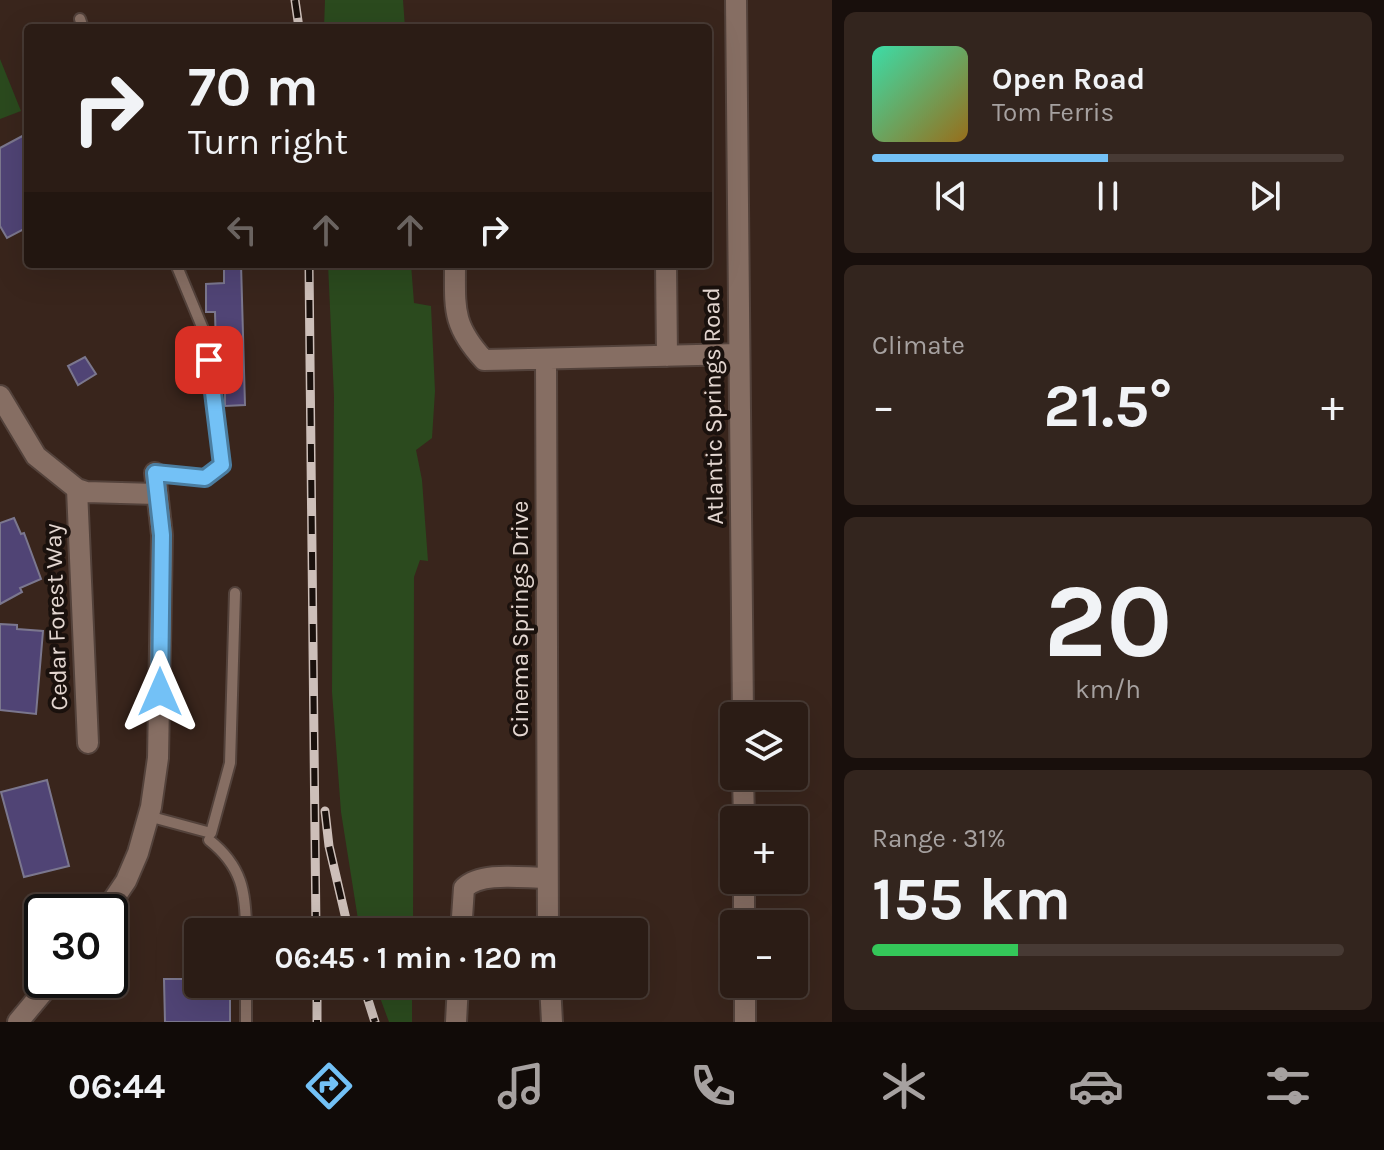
<!DOCTYPE html>
<html lang="en">
<head>
<meta charset="utf-8">
<style>
  :root { --surface:#2b1c15; --page:#33251e; --text:#f1f3f6; --muted:#a6a1a0; --line:#473a34; --accent:#73c1f6 }
  body { margin:0; font-family:Karla,sans-serif; background:var(--page); color:var(--text); height:100vh; display:flex; flex-direction:column; font-size:30px; white-space:nowrap }
  * { box-sizing:border-box; margin:0 }
  p { font-size:26px; color:var(--muted) }
  .icon { flex:none; width:44px; height:44px; fill:none; stroke:currentColor; stroke-width:2; stroke-linecap:round; stroke-linejoin:round }
  .map { position:relative; flex:1; overflow:hidden }
  .panel { display:flex; flex-direction:column; gap:12px; padding:12px; background:#180f0c; width:552px }
  .panel>* { flex:none }
  .top-card { position:absolute; left:24px; top:24px; width:688px; height:244px; border-radius:8px; box-shadow:0 8px 32px #0002,0 0 0 2px var(--line); background:#2b1c15; color:var(--text); overflow:hidden }
  .controls { position:absolute; left:720px; top:702px; display:grid; gap:16px }
  .controls a { display:grid; place-items:center; width:88px; height:88px; border-radius:8px; background:var(--surface); box-shadow:0 8px 32px #0002,0 0 0 2px var(--line); font-size:40px }
  .speed { position:absolute; left:24px; top:894px; display:flex; gap:16px; font-size:40px; font-weight:700; text-align:center }
  .speed>* { display:grid; place-content:center; width:104px; height:104px; border-radius:50%; background:var(--surface); box-shadow:0 8px 32px #0002,0 0 0 2px var(--line); line-height:1 }
  .speed .limit { border:4px solid #111; border-radius:12px; background:#fff; color:#111 }
  .pin { position:absolute; display:grid; place-items:center; width:68px; height:68px; color:#fff; margin:-34px; border-radius:16px; box-shadow:0 4px 12px #0006 }
  .me { position:absolute; width:88px; margin:-44px; rotate:0deg; stroke-linejoin:round; filter:drop-shadow(0 0 6px #0008) }
  .turn { display:flex; align-items:center; gap:28px; height:168px; padding:0 32px; font-size:36px }
  .turn .icon { width:104px; height:104px; stroke-width:2.5 }
  .turn b { display:block; font-size:56px; line-height:68px }
  .lanes { display:flex; align-items:center; height:76px; padding:0 32px; background:#0003; justify-content:center; gap:40px; direction:ltr }
  .lanes .off { opacity:.35 }
  .big { font-size:60px; font-weight:700; line-height:1.1 }
  .panel .tile { flex:1; display:flex; flex-direction:column; justify-content:center; gap:12px; min-width:0; padding:0 28px; border-radius:12px; background:var(--page) }
  .panel .dial { align-items:center; gap:0 }
  .dial b { font-size:104px; line-height:1 }
  .song { display:flex; align-items:center; gap:24px }
  .cover { width:96px; height:96px; border-radius:12px; background:linear-gradient(135deg,hsl(160 70% 55%),hsl(40 70% 35%)) }
  .played { height:8px; border-radius:4px; background:linear-gradient(90deg,var(--accent) 50%,var(--line) 50%) }
  .keys { display:flex; justify-content:space-around; direction:ltr }
  .heat { display:flex; justify-content:space-between; align-items:center; font-size:44px; direction:ltr }
  .charge { height:12px; border-radius:6px; background:linear-gradient(90deg,#34c759 31%,var(--line) 0) }
  .trip { position:absolute; left:184px; top:918px; width:464px; height:80px; border-radius:8px; background:var(--surface); box-shadow:0 8px 32px #0002,0 0 0 2px var(--line); font-weight:700; line-height:80px; text-align:center }
  .tab-bar { display:flex; height:128px; justify-content:space-around; align-items:center; background:#110b08; color:var(--muted) }
  .tab-bar .icon { width:56px; height:56px }
  .tab-bar .current { color:var(--accent) }
  .tab-bar b { font-size:36px; color:var(--text) }
  main { display:flex; flex:1; min-height:0 }
  .map>svg:first-child { display:block }
</style>
</head>
<body>
<main>
<div class="map">
<svg width="832" height="1022" viewBox="0 0 832 1022">
  <rect width="100%" height="100%" fill="#39251c"/>
  <path fill="#2b4a1e" d="M 325,0 L 403,0 L 405,28 L 324,28 Z
    M 0,59 L 21,111 L 0,119 Z
    M 328,264 L 411,264 L 414,303 L 431,306 L 435,391 L 432,438 L 416,450 L 422,480 L 428,561 L 420,560 L 414,577 L 413,932 L 360,932 L 341,812 L 332,692 L 334,396 Z
    M 375,984 L 412,984 L 412,1022 L 389,1022 Z"/>
  <path fill="#504475" stroke="#7b778e" stroke-width="2" d="M 28,133 L 28,227 L 7,238 L 0,226 L 0,148 Z
    M 224,264 L 241,264 L 245,405 L 225,406 L 225,349 L 216,349 L 215,312 L 206,312 L 206,284 L 224,283 Z
    M 85,357 L 96,374 L 78,385 L 68,366 Z
    M 14,518 L 21,534 L 24,533 L 41,579 L 20,588 L 22,592 L 0,604 L 0,523 Z
    M 0,624 L 17,625 L 17,629 L 43,631 L 36,714 L 0,710 Z
    M 47,780 L 69,866 L 24,877 L 1,792 Z
    M 164,979 L 198,979 L 198,984 L 230,984 L 230,1022 L 165,1022 Z"/>
  <g fill="none" stroke-linecap="round" stroke-linejoin="round">
    <defs>
      <path id="lane" d="M 80,19 L 83,28
        M 155,473 L 205,478 L 222,465 L 205,334 L 176,264
        M 148,816 L 211,833 L 230,763 L 235,593
        M 209,840 C 242,866 246,892 246,932
        M 246,1022 L 246,984"/>
      <path id="street" d="M 736,0 L 743,716
        M 455,264 C 455,309 452,325 484,360 L 739,354
        M 666,264 L 667,356
        M 546,360 L 548,932
        M 0,396 L 36,456 L 77,489 L 88,743
        M 77,489 L 86,492 L 156,494
        M 743,776 L 744,820
        M 744,880 L 744,924
        M 105,912 L 126,881 L 138,853 L 151,807 L 158,758 L 162,535 L 155,473
        M 461,932 L 464,888 C 482,871 522,878 546,878
        M 550,984 L 552,1022
        M 745,984 L 745,1022
        M 18,1022 L 53,980
        M 456,1022 L 458,984"/>
    </defs>
    <use href="#lane" stroke="#53423b" stroke-width="14"/>
    <use href="#street" stroke="#53423b" stroke-width="24"/>
    <use href="#lane" stroke="#866e63" stroke-width="10"/>
    <use href="#street" stroke="#866e63" stroke-width="20"/>
    <defs>
      <path id="rail" d="M 295,0 L 299,28
        M 309,264 L 316,932
        M 325,811 L 329,846 L 349,932
        M 317,984 L 317,1022
        M 363,984 L 375,1022"/>
    </defs>
    <use href="#rail" stroke="#cdbfb9" stroke-width="9"/>
    <use href="#rail" stroke="#1a110d" stroke-width="6" stroke-dasharray="18" stroke-linecap="butt"/>
  </g>
  <g fill="none" stroke-linecap="round" stroke-linejoin="round">
    <defs>
      <path id="route" d="M 160,692 L 162,535 L 155,473 L 205,478 L 222,465 L 209,360"/>
    </defs>
    <use href="#route" stroke="#4b7da0" stroke-width="20"/>
    <use href="#route" stroke="#73c1f6" stroke-width="14"/>
  </g>
  <g text-anchor="middle" stroke-width="8" stroke-linejoin="round" paint-order="stroke">
    <g font-size="24" fill="#e3d6d0" stroke="#1a110d">
      <text transform="translate(713 406) rotate(-91)" y="8">Atlantic Springs Road</text>
      <text transform="translate(56 617) rotate(-92)" y="8">Cedar Forest Way</text>
      <text transform="translate(520 619) rotate(-90)" y="8">Cinema Springs Drive</text>
    </g>
  </g>
</svg>
<div class="controls">
<a><svg class="icon" aria-label="layers" viewBox="0 0 24 24"><path d="M12 4l9 5-9 5-9-5zM3 14l9 5 9-5"/></svg></a>
<a>+</a>
<a>−</a>
</div>
<div class="speed"><div class="limit">30</div></div>
<div class="pin" style="left:209px;top:360px;background:#d93025"><svg class="icon" aria-label="arrive" viewBox="0 0 24 24"><path d="M6 21V4h12l-3 4 3 4H6"/></svg></div>
<svg class="me" style="left:160px;top:692px" viewBox="-20 -20 40 40"><path d="M0-17L14 15 0 8-14 15z" fill="#73c1f6" stroke="#fff" stroke-width="4"/></svg>
<div class="trip">06:45 · 1 min · 120 m</div>
<div class="top-card">
<div class="turn"><svg class="icon" aria-label="right" viewBox="0 0 24 24"><path d="M7 20v-9h11M14 6l5 5-5 5"/></svg><div><b>70 m</b>Turn right</div></div>
<div class="lanes"><svg class="icon off" aria-label="left" viewBox="0 0 24 24"><path d="M17 20v-9H6M10 6l-5 5 5 5"/></svg><svg class="icon off" aria-label="ahead" viewBox="0 0 24 24"><path d="M12 20V5M6 11l6-6 6 6"/></svg><svg class="icon off" aria-label="ahead" viewBox="0 0 24 24"><path d="M12 20V5M6 11l6-6 6 6"/></svg><svg class="icon" aria-label="right" viewBox="0 0 24 24"><path d="M7 20v-9h11M14 6l5 5-5 5"/></svg></div>
</div>
</div>
<section class="panel">
<div class="tile">
<div class="song"><i class="cover"></i><div><b>Open Road</b><p>Tom Ferris</p></div></div>
<div class="played"></div>
<div class="keys"><svg class="icon" aria-label="previous" viewBox="0 0 24 24"><path d="M18 5L8 12l10 7zM5 5v14"/></svg><svg class="icon" aria-label="pause" viewBox="0 0 24 24"><path d="M8 5v14M16 5v14"/></svg><svg class="icon" aria-label="next" viewBox="0 0 24 24"><path d="M6 5l10 7-10 7zM19 5v14"/></svg></div>
</div>
<div class="tile"><p>Climate</p>
<div class="heat"><a>−</a><b class="big">21.5°</b><a>+</a></div>
</div>
<div class="tile dial"><b>20</b><p>km/h</p></div>
<div class="tile"><p>Range · 31%</p><b class="big">155 km</b><div class="charge"></div></div>
</section>
</main>
<nav class="tab-bar">
<b>06:44</b>
<svg class="icon current" aria-label="directions" viewBox="0 0 24 24"><path d="M12 3l9 9-9 9-9-9zM9 14v-3h6M13 9l2 2-2 2"/></svg>
<svg class="icon" aria-label="music" viewBox="0 0 24 24"><path d="M9 18V5l10-2v13"/><circle cx="6" cy="18" r="3"/><circle cx="16" cy="16" r="3"/></svg>
<svg class="icon" aria-label="phone" viewBox="0 0 24 24"><path d="M5 4h4l2 5-3 2q2 4 5 5l2-3 5 2v4C11 20 4 13 5 4z"/></svg>
<svg class="icon" aria-label="climate" viewBox="0 0 24 24"><path d="M12 3v18M4 7l16 10M4 17L20 7"/></svg>
<svg class="icon" aria-label="car" viewBox="0 0 24 24"><path d="M5 17H2v-5l4-1 3-4h7l3 4 3 1v5h-3M9 17h6M6 11h13"/><circle cx="7" cy="17" r="2"/><circle cx="17" cy="17" r="2"/></svg>
<svg class="icon" aria-label="filters" viewBox="0 0 24 24"><path d="M4 7h16M4 17h16"/><circle cx="9" cy="7" r="2"/><circle cx="15" cy="17" r="2"/></svg>
</nav>
</body>
</html>
